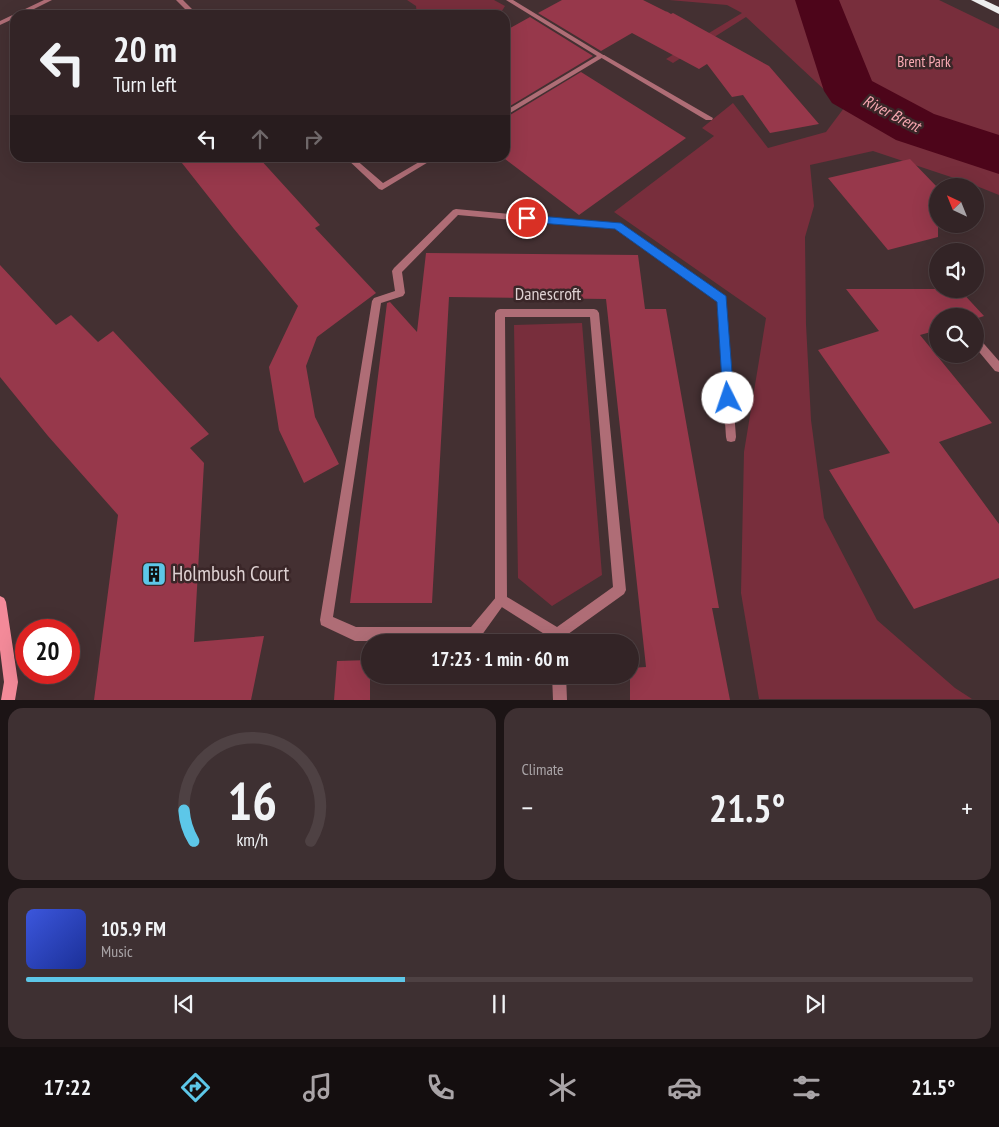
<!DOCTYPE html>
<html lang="en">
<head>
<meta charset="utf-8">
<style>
  :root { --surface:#332426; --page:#3e3032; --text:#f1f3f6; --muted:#a9a4a7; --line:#4e4143; --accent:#5dc7e8 }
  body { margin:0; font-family:"PT Sans Narrow",sans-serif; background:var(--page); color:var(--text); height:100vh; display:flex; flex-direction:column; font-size:19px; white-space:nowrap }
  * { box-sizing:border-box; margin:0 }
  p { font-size:16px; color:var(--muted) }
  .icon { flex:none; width:28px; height:28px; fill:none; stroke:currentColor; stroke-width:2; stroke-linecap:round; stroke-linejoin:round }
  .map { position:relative; height:700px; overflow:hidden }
  .details { display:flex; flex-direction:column; gap:8px; padding:8px; background:#1c1415; flex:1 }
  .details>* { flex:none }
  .banner { position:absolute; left:10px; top:10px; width:500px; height:152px; border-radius:15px; box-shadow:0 5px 20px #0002,0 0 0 1px var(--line); background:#332426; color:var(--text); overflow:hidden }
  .needle { width:32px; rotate:317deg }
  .tools { position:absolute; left:929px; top:178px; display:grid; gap:10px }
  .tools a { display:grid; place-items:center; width:55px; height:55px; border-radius:50%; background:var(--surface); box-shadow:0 5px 20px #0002,0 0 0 1px var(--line); font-size:25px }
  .speed { position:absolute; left:15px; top:619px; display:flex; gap:10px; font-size:25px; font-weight:700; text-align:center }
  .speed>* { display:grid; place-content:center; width:65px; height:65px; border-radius:50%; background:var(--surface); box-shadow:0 5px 20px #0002,0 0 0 1px var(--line); line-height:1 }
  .speed .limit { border:8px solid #d22; background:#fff; color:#111 }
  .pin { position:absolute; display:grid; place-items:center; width:42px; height:42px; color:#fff; margin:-21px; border:2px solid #fff; border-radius:50%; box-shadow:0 1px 5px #0007 }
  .me { position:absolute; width:55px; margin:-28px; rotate:356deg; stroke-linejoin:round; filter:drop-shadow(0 0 4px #0008) }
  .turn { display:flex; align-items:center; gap:18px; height:105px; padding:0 20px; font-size:22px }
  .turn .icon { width:65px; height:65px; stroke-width:2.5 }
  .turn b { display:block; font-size:35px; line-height:42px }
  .lanes { display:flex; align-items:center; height:48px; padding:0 20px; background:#0003; justify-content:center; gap:25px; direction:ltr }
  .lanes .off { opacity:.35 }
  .big { font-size:38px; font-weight:800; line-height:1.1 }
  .details .card { flex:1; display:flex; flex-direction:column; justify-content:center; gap:8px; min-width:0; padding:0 18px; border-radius:15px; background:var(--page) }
  .details .dial { align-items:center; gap:0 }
  .dial svg { height:130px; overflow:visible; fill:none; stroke:var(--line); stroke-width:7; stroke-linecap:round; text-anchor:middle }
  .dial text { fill:var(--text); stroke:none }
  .song { display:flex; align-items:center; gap:15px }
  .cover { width:60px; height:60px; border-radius:8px; background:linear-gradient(135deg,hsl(230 70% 55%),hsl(230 70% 35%)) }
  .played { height:5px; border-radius:2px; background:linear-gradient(90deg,var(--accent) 40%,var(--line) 40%) }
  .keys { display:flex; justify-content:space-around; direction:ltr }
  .heat { display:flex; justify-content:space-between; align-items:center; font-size:28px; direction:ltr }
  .details .tiles { flex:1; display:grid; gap:8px; grid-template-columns:1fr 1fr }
  .card:last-child { grid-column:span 2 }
  .trip { position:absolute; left:361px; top:634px; width:278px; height:50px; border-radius:25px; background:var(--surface); box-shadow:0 5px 20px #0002,0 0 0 1px var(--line); font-weight:800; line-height:50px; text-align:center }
  .tab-bar { display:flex; height:80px; justify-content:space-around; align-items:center; background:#140e0f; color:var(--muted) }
  .tab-bar .icon { width:35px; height:35px }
  .tab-bar .current { color:var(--accent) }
  .tab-bar b { font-size:22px; color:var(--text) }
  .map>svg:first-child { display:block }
</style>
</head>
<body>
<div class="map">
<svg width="999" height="700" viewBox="0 0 999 700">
  <rect width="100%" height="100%" fill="#443032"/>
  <path fill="#782e3c" d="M 407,0 L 494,0 L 505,6 L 500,14 L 475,11 L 468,15 L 417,15 L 416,6 Z
    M 669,0 L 939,0 L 999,29 L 999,195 L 969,183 L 873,151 L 810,165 L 814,206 L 805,237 L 806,324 L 811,420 L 824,518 L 877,620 L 955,688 L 972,699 L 759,699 L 741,593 L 744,452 L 766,318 L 614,212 L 714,136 L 702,128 L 733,103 L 768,148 L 826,132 L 844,108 L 746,17 L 673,63 L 666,59 L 742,13 L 727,5 Z
    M 582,323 L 602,575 L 552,606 L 518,578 L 514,325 Z"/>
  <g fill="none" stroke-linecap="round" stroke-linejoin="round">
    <path fill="#4d051a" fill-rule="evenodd" d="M 795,0 L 839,0 L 872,81 L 934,114 L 999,135 L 999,174 L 896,140 L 832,103 L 824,91 Z"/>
  </g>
  <path fill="#97384b" d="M 562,0 L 643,0 L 667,12 L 666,11 L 671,14 L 673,13 L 769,66 L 819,124 L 770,133 L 743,95 L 732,97 L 707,64 L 699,69 L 632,33 L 601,51 L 538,13 Z
    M 530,17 L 593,56 L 505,109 L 505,31 Z
    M 581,72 L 686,138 L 579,215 L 505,159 L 505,118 Z
    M 178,158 L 259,158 L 320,225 L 315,228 L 376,293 L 317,337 L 306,366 L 315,417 L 339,464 L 304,483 L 279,430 L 269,367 L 298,306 L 234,229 Z
    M 910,159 L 938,188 L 938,237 L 888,250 L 828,178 Z
    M 426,253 L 638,255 L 645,309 L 666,309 L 719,608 L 712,608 L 730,700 L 630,700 L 630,668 L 646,667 L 606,299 L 449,297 L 432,603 L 350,603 L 387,303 L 390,302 L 417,332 Z
    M 0,265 L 56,325 L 71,315 L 98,342 L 113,331 L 209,434 L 190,448 L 204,463 L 194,642 L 264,636 L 251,700 L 94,700 L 118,515 L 48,436 L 0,377 Z
    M 846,289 L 959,289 L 984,316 L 975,319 L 975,316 L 938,316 L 938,330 L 920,335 L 992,423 L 939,442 L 999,524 L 999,578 L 914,609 L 829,470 L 890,453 L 818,350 L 879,331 Z
    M 370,660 L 370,700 L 334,700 L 337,661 Z"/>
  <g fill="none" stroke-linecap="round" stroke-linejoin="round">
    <path fill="#af6d76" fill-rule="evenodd" d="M 600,55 L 604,55 L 713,118 L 712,120 L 706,120 L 600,57 Z
      M 456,209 L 620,224 L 725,296 L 736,437 L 735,441 L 731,442 L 727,441 L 726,437 L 717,301 L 615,229 L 458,215 L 402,272 L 405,293 L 403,296 L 381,303 L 333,617 L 356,627 L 471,627 L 497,596 L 501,594 L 505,596 L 507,600 L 479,639 L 474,641 L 355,641 L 321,625 L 320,620 L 372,301 L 374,298 L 395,291 L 392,271 L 394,268 L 453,210 Z"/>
    <path fill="#af6d76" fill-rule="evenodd" d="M 44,0 L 52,0 L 22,15 L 15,15 L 15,18 L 0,25 L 0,21 Z
      M 176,0 L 183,0 L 198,15 L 191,15 Z
      M 506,0 L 513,0 L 605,56 L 505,116 L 505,111 L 597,56 Z
      M 346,158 L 354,158 L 383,183 L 426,158 L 435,158 L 382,190 L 379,189 Z
      M 500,309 L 594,309 L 597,310 L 599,313 L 626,590 L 624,594 L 557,642 L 497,604 L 495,600 L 495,313 L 497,310 ZM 505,317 L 590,317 L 613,587 L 557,627 L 507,597 Z
      M 975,336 L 978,337 L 999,361 L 999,372 L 995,371 L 975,347 Z
      M 552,675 L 566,675 L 567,700 L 553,700 Z"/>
    <path fill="#f38a99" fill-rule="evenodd" d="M 0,596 L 4,598 L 6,602 L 18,682 L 15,700 L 1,700 L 4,682 L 0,650 Z"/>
    <path fill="#ededed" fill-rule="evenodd" d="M 971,0 L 984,0 L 999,7 L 999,14 Z"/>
  </g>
  <path fill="#1a73e8" stroke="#114b97" d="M 527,215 L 621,223 L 726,296 L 734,398 L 733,401 L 728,403 L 724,401 L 723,398 L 717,302 L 615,229 L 527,222 L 522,218 Z"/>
  <defs>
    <symbol id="building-square" viewBox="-11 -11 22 22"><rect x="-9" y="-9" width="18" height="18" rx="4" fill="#5dc7e8" stroke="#3a2628"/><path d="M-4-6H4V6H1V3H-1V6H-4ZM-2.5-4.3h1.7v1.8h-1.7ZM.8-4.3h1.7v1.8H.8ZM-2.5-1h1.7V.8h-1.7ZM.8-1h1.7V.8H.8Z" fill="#111"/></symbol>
  </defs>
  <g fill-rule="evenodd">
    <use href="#building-square" x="140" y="560" width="28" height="28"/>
  </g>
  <g text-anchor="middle" stroke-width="5" stroke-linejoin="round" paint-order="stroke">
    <g font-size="15" fill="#faaab4" stroke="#3a2628">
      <text x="924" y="67">Brent Park</text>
    </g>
    <g font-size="16" font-style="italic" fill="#f6a6b0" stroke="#3a2628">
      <text transform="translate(892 113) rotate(27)" y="6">River Brent</text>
    </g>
    <g font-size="18" fill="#ded1d2" stroke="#3a2628">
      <text x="548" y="300">Danescroft</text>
    </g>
    <g font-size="21" fill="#ded1d2" stroke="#3a2628" text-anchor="start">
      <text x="172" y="581">Holmbush Court</text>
    </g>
  </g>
</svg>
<div class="tools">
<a><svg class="needle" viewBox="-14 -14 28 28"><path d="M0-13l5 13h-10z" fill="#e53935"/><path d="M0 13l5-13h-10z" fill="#a9a4a7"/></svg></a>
<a><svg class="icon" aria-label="sound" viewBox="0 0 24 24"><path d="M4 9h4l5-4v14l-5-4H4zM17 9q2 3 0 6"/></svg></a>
<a><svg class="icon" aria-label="search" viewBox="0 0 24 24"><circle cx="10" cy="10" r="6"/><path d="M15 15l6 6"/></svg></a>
</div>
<div class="speed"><div class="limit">20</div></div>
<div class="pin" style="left:527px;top:218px;background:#d93025"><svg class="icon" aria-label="arrive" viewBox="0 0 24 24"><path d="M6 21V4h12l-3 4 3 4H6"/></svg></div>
<svg class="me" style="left:728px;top:398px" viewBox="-20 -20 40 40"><circle r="19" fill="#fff"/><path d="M0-13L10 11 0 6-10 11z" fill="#1a73e8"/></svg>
<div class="trip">17:23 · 1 min · 60 m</div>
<div class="banner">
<div class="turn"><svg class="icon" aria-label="left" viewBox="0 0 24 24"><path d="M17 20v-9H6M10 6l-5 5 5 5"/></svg><div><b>20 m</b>Turn left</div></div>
<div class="lanes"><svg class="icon" aria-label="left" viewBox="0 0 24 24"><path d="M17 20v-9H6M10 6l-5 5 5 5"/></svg><svg class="icon off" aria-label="ahead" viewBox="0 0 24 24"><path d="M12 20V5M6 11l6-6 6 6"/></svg><svg class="icon off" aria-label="right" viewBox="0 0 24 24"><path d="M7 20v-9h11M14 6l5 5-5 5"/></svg></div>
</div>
</div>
<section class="details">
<div class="tiles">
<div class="card dial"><svg viewBox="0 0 100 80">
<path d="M14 69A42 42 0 1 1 86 69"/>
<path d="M14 69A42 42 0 0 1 8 50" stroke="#5dc7e8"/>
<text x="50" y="56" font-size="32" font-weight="700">16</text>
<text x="50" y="72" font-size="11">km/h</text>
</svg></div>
<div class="card"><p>Climate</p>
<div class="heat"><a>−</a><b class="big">21.5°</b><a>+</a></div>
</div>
<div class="card">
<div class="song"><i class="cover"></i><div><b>105.9 FM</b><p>Music</p></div></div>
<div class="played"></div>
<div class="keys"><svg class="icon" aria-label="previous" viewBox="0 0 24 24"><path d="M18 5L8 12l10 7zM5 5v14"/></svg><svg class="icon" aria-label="pause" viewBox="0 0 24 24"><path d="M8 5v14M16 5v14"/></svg><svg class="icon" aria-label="next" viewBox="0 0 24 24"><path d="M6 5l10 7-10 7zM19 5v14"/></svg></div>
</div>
</div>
</section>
<nav class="tab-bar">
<b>17:22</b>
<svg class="icon current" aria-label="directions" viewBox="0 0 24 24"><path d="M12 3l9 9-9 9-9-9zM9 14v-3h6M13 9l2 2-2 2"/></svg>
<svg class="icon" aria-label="music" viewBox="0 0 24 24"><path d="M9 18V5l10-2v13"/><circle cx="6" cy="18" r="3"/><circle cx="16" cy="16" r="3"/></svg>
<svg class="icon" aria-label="phone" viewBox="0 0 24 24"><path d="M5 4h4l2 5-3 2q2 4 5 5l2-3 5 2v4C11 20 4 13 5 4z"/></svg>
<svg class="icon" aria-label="climate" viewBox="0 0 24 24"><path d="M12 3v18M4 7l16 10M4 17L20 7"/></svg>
<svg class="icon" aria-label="car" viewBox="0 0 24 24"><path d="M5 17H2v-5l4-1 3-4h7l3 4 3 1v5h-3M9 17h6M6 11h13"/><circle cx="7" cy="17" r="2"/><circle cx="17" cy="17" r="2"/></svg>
<svg class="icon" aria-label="filters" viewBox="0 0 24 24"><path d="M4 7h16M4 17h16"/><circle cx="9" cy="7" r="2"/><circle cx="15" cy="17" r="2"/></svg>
<b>21.5°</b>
</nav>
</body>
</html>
